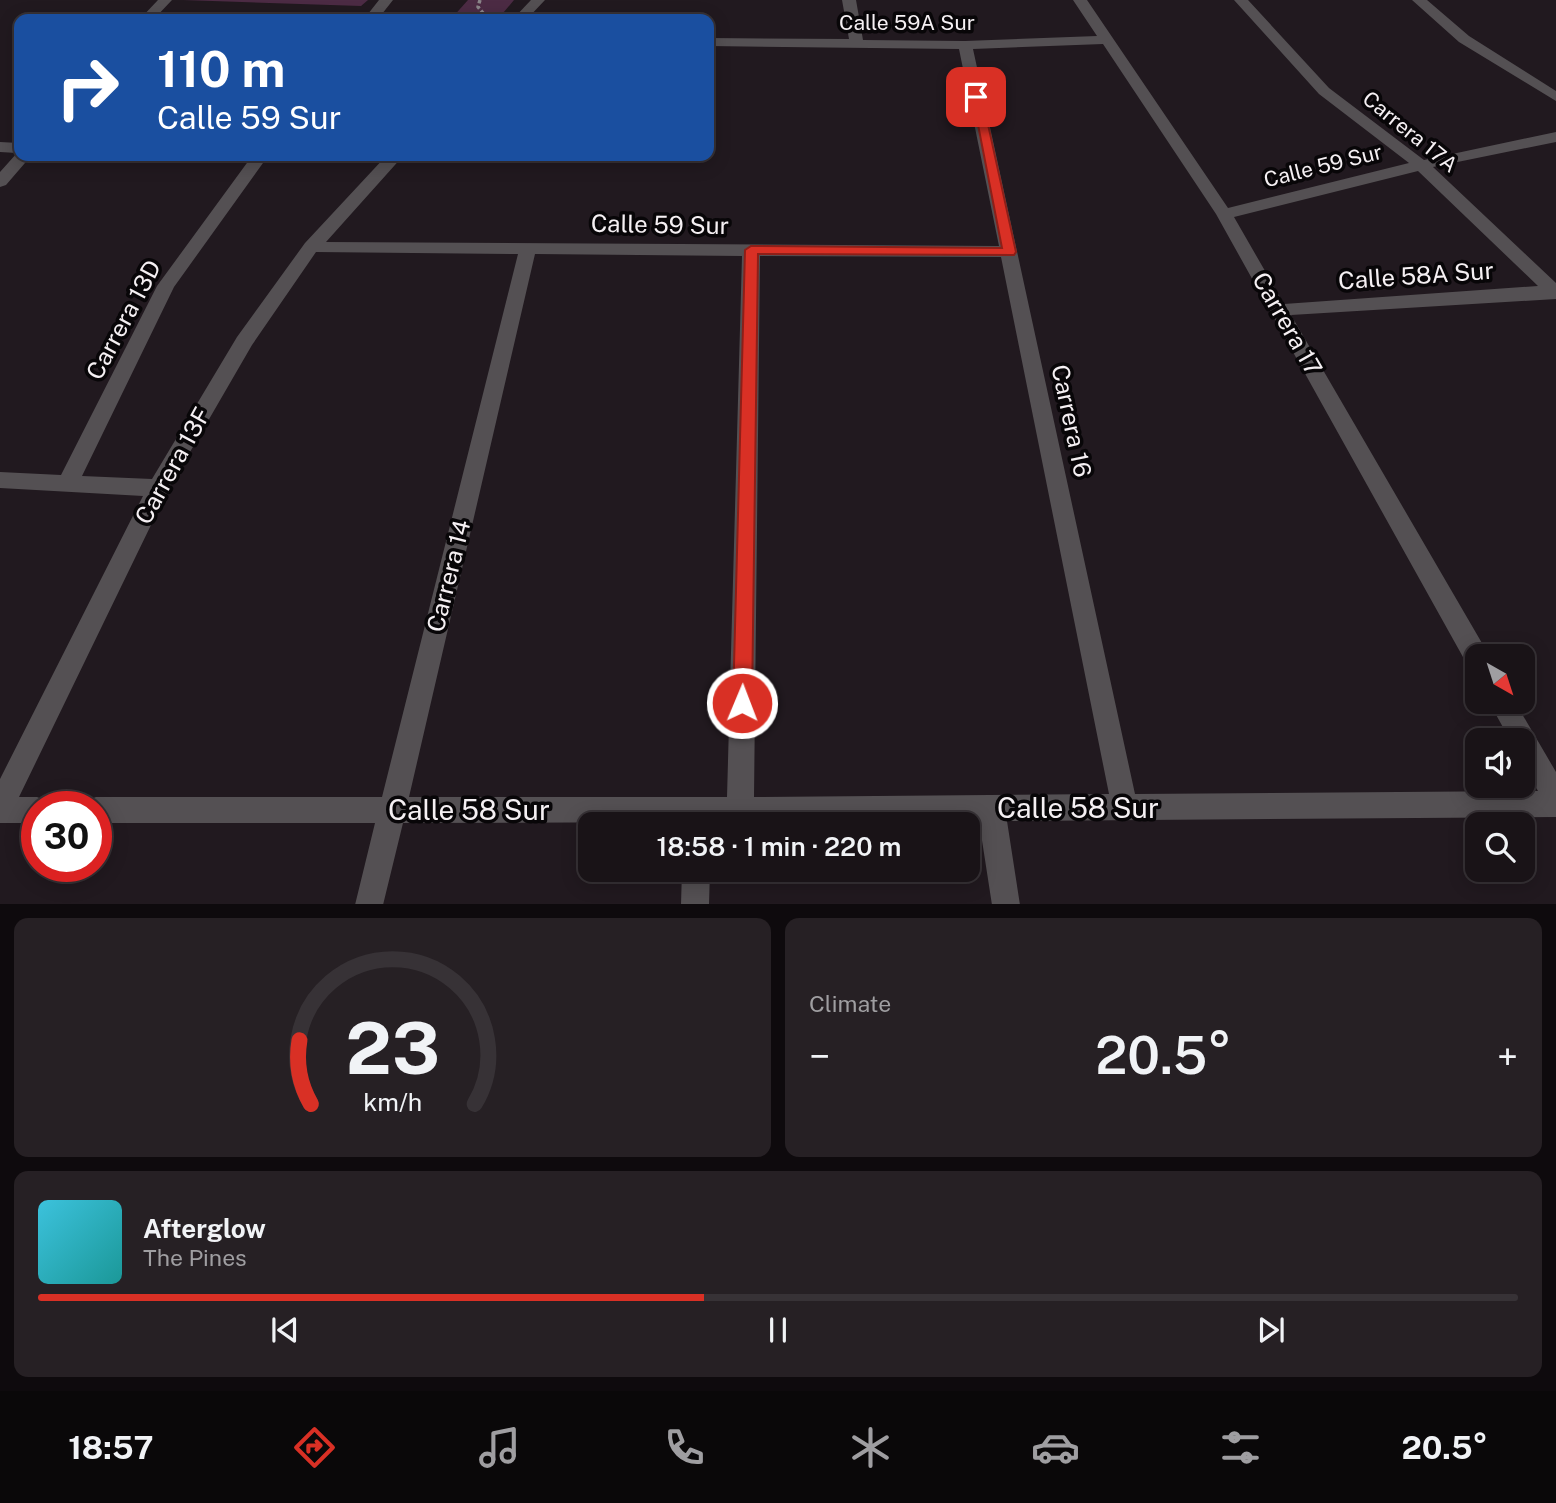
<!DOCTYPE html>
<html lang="en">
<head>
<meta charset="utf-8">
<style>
  :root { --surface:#191317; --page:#262024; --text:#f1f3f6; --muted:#9f9ea1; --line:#373236; --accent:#d93025 }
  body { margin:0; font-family:"Public Sans",sans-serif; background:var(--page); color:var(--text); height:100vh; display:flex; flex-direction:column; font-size:26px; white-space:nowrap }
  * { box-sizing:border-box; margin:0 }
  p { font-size:23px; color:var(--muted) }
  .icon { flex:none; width:38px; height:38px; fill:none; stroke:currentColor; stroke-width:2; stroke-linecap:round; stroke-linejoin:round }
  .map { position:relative; height:904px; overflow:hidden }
  .sheet { display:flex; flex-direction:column; gap:14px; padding:14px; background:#0e0a0d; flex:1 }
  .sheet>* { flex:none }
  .hud { position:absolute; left:14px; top:14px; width:700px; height:147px; border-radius:14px; box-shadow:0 4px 18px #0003,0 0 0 2px var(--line); background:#1a4fa0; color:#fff; overflow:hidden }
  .needle { width:46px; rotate:141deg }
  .buttons { position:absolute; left:1465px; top:644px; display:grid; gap:14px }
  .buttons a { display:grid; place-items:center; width:70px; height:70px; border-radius:14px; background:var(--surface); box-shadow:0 4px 18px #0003,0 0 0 2px var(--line); font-size:35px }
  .speed { position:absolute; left:21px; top:791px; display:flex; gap:14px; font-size:35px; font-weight:700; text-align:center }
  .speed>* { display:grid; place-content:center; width:91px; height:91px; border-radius:50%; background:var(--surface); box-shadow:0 4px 18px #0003,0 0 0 2px var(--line); line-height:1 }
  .speed .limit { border:10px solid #d22; background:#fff; color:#111 }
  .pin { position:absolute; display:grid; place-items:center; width:60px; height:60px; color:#fff; margin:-30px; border-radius:14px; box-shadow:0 4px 10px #0006 }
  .me { position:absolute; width:77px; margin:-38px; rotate:1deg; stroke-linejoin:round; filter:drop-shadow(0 0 5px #0008) }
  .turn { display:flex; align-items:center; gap:24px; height:147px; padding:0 28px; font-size:32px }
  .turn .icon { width:91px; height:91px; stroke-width:2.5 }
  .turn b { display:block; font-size:49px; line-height:60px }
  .big { font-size:52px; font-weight:600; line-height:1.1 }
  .sheet .widget { flex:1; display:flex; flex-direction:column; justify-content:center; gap:10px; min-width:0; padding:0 24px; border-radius:14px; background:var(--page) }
  .sheet .dial { align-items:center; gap:0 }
  .dial svg { height:182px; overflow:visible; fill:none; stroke:var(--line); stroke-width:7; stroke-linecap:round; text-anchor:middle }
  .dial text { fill:var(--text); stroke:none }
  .song { display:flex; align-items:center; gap:21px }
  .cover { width:84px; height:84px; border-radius:10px; background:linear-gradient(135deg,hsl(190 70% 55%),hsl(180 70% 35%)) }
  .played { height:7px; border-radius:4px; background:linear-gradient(90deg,var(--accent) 45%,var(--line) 45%) }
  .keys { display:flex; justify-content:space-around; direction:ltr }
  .heat { display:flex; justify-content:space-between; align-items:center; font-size:38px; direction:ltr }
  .sheet .tiles { flex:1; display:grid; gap:14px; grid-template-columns:1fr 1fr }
  .widget:last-child { grid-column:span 2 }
  .trip { position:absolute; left:578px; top:812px; width:402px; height:70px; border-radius:14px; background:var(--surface); box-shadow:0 4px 18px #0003,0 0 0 2px var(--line); font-weight:600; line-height:70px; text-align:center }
  .tab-bar { display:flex; height:112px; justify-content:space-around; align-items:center; background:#0a0809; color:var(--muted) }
  .tab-bar .icon { width:49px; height:49px }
  .tab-bar .active { color:var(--accent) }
  .tab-bar b { font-size:32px; color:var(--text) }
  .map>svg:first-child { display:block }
</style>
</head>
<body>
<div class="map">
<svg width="1556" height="905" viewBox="0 0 1556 905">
  <rect width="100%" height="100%" fill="#21191f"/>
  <path fill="#4c2b44" d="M 183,0 L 368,0 L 361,6 Z
    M 468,0 L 514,0 L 498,19 L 451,19 Z"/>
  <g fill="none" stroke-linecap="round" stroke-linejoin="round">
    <path stroke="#8b8589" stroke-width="3.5" stroke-dasharray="3.5 2.5" stroke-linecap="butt" d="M 480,0 L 478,7 L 488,19"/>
    <path fill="#545053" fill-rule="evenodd" d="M 158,0 L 172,0 L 154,19 L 140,19 Z
      M 379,0 L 393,0 L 378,19 L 364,19 Z
      M 531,0 L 545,0 L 527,19 L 513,19 Z
      M 842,0 L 856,0 L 863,40 L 965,41 L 1097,36 L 1073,0 L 1087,0 L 1228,208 L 1409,163 L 1319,94 L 1234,0 L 1248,0 L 1329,88 L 1424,160 L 1556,132 L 1556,142 L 1433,167 L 1556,283 L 1556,299 L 1291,315 L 1486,650 L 1488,656 L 1477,656 L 1477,669 L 1468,666 L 1216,214 L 1103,44 L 973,49 L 1135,794 L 1538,791 L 1522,763 L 1522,740 L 1510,740 L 1489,702 L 1515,702 L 1556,772 L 1556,817 L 1007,821 L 1020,905 L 992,905 L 979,821 L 403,823 L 383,905 L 355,905 L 375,823 L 96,823 L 96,807 L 84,807 L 86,801 L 96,797 L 382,797 L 518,254 L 316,252 L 252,345 L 168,490 L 19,797 L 37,797 L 47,801 L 49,807 L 37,807 L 37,823 L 0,823 L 0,779 L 143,496 L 0,488 L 0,472 L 61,475 L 157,286 L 252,156 L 268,156 L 174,287 L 82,476 L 152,479 L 237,337 L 305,243 L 386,156 L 403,156 L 326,242 L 999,246 L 959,49 L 709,46 L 709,38 L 849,39 ZM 1418,171 L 1538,286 L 1284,304 L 1234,217 ZM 535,254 L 742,256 L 727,797 L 409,797 ZM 760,256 L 1001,257 L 1109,794 L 754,797 Z
      M 1412,0 L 1427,0 L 1469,36 L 1556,91 L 1556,101 L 1459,42 Z
      M 0,142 L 19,143 L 19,156 L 31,156 L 6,185 L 0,187 L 0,172 L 17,153 L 0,152 Z
      M 682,870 L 710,870 L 709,905 L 681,905 Z"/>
  </g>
  <path fill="#d93025" stroke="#8d1f18" stroke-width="2" d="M 972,94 L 982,97 L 1016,252 L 1014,255 L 758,254 L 752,703 L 749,709 L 742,712 L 736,709 L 733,703 L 745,250 L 751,246 L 1002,248 Z"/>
  <g text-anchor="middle" stroke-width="7" stroke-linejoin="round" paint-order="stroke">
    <g font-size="21" fill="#f5f0f3" stroke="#080608">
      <text x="907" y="30">Calle 59A Sur</text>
      <text transform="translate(1410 132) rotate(39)" y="7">Carrera 17A</text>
      <text transform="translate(1323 166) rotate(-14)" y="7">Calle 59 Sur</text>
    </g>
    <g font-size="24" fill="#f5f0f3" stroke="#080608">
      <text transform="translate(660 225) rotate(1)" y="8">Calle 59 Sur</text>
      <text transform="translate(1416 276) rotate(-4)" y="8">Calle 58A Sur</text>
      <text transform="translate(124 320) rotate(-62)" y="8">Carrera 13D</text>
      <text transform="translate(1287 324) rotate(60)" y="8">Carrera 17</text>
      <text transform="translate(1071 421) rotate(78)" y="8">Carrera 16</text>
      <text transform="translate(173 466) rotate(-61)" y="8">Carrera 13F</text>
      <text transform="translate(449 576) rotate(-76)" y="8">Carrera 14</text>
    </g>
    <g font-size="28" fill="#f5f0f3" stroke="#080608">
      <text x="1078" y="818">Calle 58 Sur</text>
      <text x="469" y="820">Calle 58 Sur</text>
    </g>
  </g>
</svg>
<div class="buttons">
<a><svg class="needle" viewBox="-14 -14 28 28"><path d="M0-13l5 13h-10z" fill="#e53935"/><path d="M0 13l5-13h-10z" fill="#9f9ea1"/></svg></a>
<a><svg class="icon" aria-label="sound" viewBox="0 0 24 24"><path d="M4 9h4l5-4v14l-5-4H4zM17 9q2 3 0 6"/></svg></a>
<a><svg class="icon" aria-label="search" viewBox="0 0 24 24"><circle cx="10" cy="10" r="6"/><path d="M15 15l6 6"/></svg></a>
</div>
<div class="speed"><div class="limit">30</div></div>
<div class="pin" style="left:976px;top:97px;background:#d93025"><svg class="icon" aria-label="arrive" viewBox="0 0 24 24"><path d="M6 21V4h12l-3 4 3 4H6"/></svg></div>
<svg class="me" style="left:742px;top:703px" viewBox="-20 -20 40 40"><circle r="17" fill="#d93025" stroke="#fff" stroke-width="3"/><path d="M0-11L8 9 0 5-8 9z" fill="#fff"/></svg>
<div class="trip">18:58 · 1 min · 220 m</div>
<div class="hud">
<div class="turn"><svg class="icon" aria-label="right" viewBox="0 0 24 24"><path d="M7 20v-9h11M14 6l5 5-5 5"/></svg><div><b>110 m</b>Calle 59 Sur</div></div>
</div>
</div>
<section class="sheet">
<div class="tiles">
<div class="widget dial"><svg viewBox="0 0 100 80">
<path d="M14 69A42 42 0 1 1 86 69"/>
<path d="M14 69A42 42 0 0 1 9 41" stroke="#d93025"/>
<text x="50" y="56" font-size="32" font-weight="700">23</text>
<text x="50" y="72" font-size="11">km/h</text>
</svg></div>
<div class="widget"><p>Climate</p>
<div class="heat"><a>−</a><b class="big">20.5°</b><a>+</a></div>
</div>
<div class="widget">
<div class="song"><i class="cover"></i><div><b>Afterglow</b><p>The Pines</p></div></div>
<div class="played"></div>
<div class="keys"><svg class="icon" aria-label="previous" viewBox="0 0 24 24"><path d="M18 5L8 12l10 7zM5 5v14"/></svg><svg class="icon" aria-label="pause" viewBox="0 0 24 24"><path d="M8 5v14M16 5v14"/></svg><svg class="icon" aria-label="next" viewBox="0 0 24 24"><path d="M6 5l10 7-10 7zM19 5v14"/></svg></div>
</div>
</div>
</section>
<nav class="tab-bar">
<b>18:57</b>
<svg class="icon active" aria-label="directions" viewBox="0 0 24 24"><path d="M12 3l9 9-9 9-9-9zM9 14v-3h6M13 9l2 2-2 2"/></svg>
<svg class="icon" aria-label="music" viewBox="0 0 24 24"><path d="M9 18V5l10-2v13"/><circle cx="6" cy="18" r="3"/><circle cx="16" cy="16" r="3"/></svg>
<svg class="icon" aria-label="phone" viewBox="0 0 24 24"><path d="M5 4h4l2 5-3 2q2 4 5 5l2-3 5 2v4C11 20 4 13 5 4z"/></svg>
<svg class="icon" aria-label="climate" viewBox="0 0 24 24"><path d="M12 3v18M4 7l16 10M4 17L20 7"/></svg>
<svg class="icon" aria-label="car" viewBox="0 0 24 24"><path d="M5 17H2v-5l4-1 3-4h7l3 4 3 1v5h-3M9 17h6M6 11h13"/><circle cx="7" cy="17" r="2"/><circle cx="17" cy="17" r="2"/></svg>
<svg class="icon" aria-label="filters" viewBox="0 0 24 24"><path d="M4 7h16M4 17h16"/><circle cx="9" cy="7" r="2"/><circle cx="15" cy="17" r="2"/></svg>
<b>20.5°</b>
</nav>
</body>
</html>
